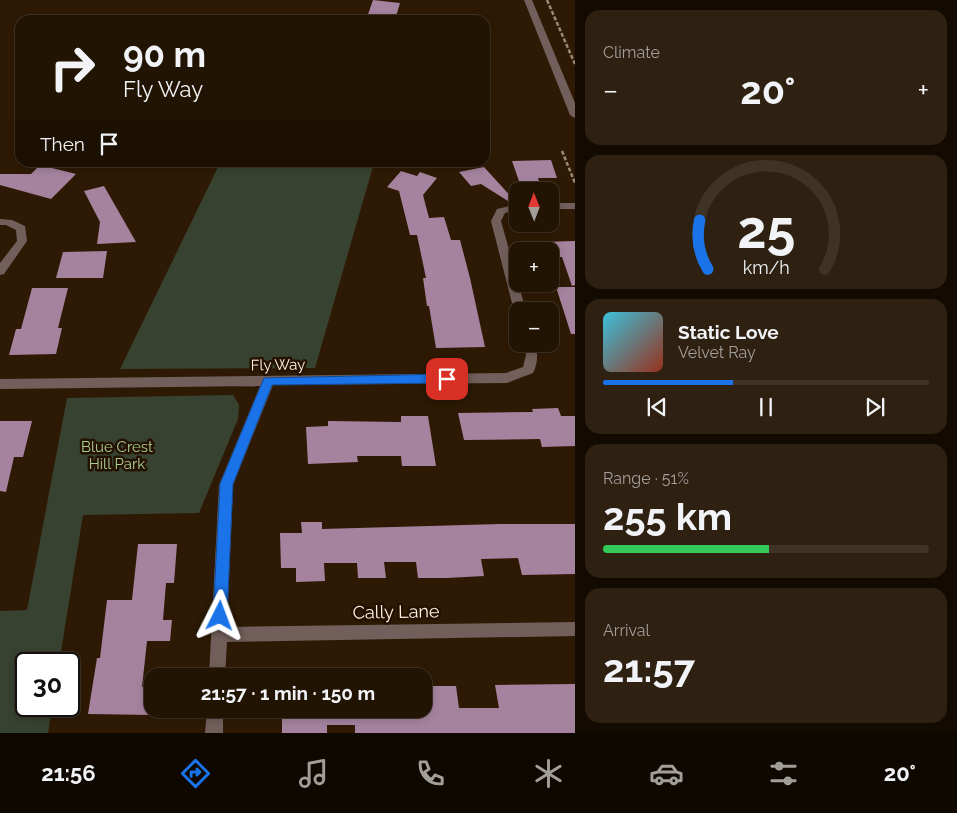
<!DOCTYPE html>
<html lang="en">
<head>
<meta charset="utf-8">
<style>
  :root { --surface:#221403; --page:#2e2112; --text:#f1f3f6; --muted:#a29e9a; --line:#3f3325; --accent:#1a73e8 }
  body { margin:0; font-family:Raleway,sans-serif; background:var(--page); color:var(--text); height:100vh; display:flex; flex-direction:column; font-size:19px; white-space:nowrap }
  * { box-sizing:border-box; margin:0 }
  p { font-size:16px; color:var(--muted) }
  .icon { flex:none; width:28px; height:28px; fill:none; stroke:currentColor; stroke-width:2; stroke-linecap:round; stroke-linejoin:round }
  .map { position:relative; flex:1; overflow:hidden }
  .side { display:flex; flex-direction:column; gap:10px; padding:10px; background:#130b02; width:382px }
  .side>* { flex:none }
  .banner { position:absolute; left:15px; top:15px; width:475px; height:152px; border-radius:15px; box-shadow:0 2px 8px #0003,0 0 0 1px var(--line); background:#221403; color:var(--text); overflow:hidden }
  .needle { width:32px; rotate:359deg }
  .fabs { position:absolute; left:509px; top:182px; display:grid; gap:10px }
  .fabs a { display:grid; place-items:center; width:50px; height:50px; border-radius:10px; background:var(--surface); box-shadow:0 2px 8px #0003,0 0 0 1px var(--line); font-size:25px }
  .speed { position:absolute; left:15px; top:652px; display:flex; gap:10px; font-size:25px; font-weight:700; text-align:center }
  .speed>* { display:grid; place-content:center; width:65px; height:65px; border-radius:50%; background:var(--surface); box-shadow:0 2px 8px #0003,0 0 0 1px var(--line); line-height:1 }
  .speed .limit { border:2px solid #111; border-radius:8px; background:#fff; color:#111 }
  .pin { position:absolute; display:grid; place-items:center; width:42px; height:42px; color:#fff; margin:-21px; border-radius:10px; box-shadow:0 2px 8px #0006 }
  .me { position:absolute; width:55px; margin:-28px; rotate:3deg; stroke-linejoin:round; filter:drop-shadow(0 0 4px #0008) }
  .turn { display:flex; align-items:center; gap:18px; height:105px; padding:0 25px; font-size:22px }
  .turn .icon { width:65px; height:65px; stroke-width:2.5 }
  .turn b { display:block; font-size:35px; line-height:42px }
  .then { display:flex; align-items:center; height:48px; padding:0 25px; background:#0003; gap:10px; font-size:19px }
  .big { font-size:38px; font-weight:700; line-height:1.1 }
  .side .card { flex:1; display:flex; flex-direction:column; justify-content:center; gap:8px; min-width:0; padding:0 18px; border-radius:15px; background:var(--page) }
  .side .dial { align-items:center; gap:0 }
  .dial svg { height:130px; overflow:visible; fill:none; stroke:var(--line); stroke-width:7; stroke-linecap:round; text-anchor:middle }
  .dial text { fill:var(--text); stroke:none }
  .song { display:flex; align-items:center; gap:15px }
  .cover { width:60px; height:60px; border-radius:8px; background:linear-gradient(135deg,hsl(190 70% 55%),hsl(10 70% 35%)) }
  .played { height:5px; border-radius:2px; background:linear-gradient(90deg,var(--accent) 40%,var(--line) 40%) }
  .keys { display:flex; justify-content:space-around; direction:ltr }
  .heat { display:flex; justify-content:space-between; align-items:center; font-size:28px; direction:ltr }
  .charge { height:8px; border-radius:4px; background:linear-gradient(90deg,#34c759 51%,var(--line) 0) }
  .trip { position:absolute; left:144px; top:668px; width:288px; height:50px; border-radius:15px; background:var(--surface); box-shadow:0 2px 8px #0003,0 0 0 1px var(--line); font-weight:700; line-height:50px; text-align:center }
  .tabs { display:flex; height:80px; justify-content:space-around; align-items:center; background:#0e0801; color:var(--muted) }
  .tabs .icon { width:35px; height:35px }
  .tabs .current { color:var(--accent) }
  .tabs b { font-size:22px; color:var(--text) }
  main { display:flex; flex:1; min-height:0 }
  .map>svg:first-child { display:block }
</style>
</head>
<body>
<main>
<div class="map">
<svg width="575" height="733" viewBox="0 0 575 733">
  <rect width="100%" height="100%" fill="#2e1a04"/>
  <path fill="#374330" d="M 220,163 L 374,163 L 315,368 L 120,369 Z
    M 233,395 L 239,405 L 238,419 L 199,513 L 83,515 L 59,664 L 26,664 L 26,706 L 52,706 L 48,733 L 0,733 L 0,611 L 27,610 L 67,398 Z"/>
  <path fill="#a5839f" d="M 373,0 L 400,3 L 395,20 L 366,20 Z
    M 551,160 L 557,178 L 538,178 L 540,184 L 520,184 L 512,161 Z
    M 40,165 L 76,174 L 51,199 L 0,185 L 0,174 L 31,174 Z
    M 484,167 L 514,200 L 511,203 L 481,184 L 471,186 L 459,172 Z
    M 401,171 L 417,176 L 420,172 L 437,178 L 423,195 L 429,218 L 444,217 L 451,240 L 460,240 L 470,278 L 485,347 L 436,348 L 429,306 L 427,306 L 423,278 L 426,278 L 417,235 L 410,235 L 399,191 L 387,187 Z
    M 104,186 L 136,242 L 97,244 L 100,222 L 84,191 Z
    M 575,241 L 575,285 L 572,286 L 562,257 L 550,257 L 550,251 L 546,251 L 543,242 Z
    M 107,251 L 103,278 L 56,278 L 63,252 Z
    M 556,287 L 575,287 L 575,334 L 571,334 Z
    M 32,288 L 68,288 L 58,328 L 62,328 L 56,354 L 9,355 L 16,329 L 21,329 Z
    M 558,408 L 561,416 L 575,416 L 575,446 L 542,447 L 540,439 L 464,440 L 458,413 L 533,412 L 532,409 Z
    M 401,416 L 428,416 L 436,466 L 402,466 L 401,456 L 357,456 L 358,462 L 308,464 L 306,427 L 328,426 L 328,421 L 401,422 Z
    M 0,421 L 32,421 L 23,457 L 14,457 L 6,492 L 0,491 Z
    M 301,522 L 322,522 L 322,529 L 500,524 L 575,524 L 575,574 L 522,575 L 518,558 L 481,559 L 484,576 L 447,578 L 418,578 L 416,562 L 384,562 L 386,578 L 358,578 L 357,563 L 324,563 L 325,581 L 296,582 L 296,568 L 281,568 L 280,533 L 302,533 Z
    M 138,544 L 177,544 L 174,583 L 166,583 L 163,620 L 172,620 L 170,641 L 147,641 L 142,687 L 152,687 L 152,715 L 88,714 L 97,658 L 100,658 L 107,600 L 132,600 Z
    M 575,684 L 575,733 L 355,733 L 355,725 L 327,725 L 327,733 L 282,733 L 282,709 L 422,709 L 422,704 L 426,704 L 424,686 L 456,686 L 459,708 L 499,708 L 495,685 Z"/>
  <g fill="none" stroke-linecap="round" stroke-linejoin="round">
    <path stroke="#9a8977" stroke-width="2.5" stroke-dasharray="4 2" stroke-linecap="butt" d="M 547,0 L 575,64
      M 562,151 L 575,183"/>
    <path fill="#725f5b" fill-rule="evenodd" d="M 550,203 L 575,203 L 575,209 L 550,209 Z
      M 518,204 L 518,210 L 505,213 L 501,221 L 526,311 L 518,311 L 518,314 L 514,311 L 491,221 L 497,209 Z
      M 0,219 L 12,220 L 25,226 L 27,241 L 4,274 L 0,275 L 0,263 L 17,241 L 16,230 L 6,225 L 0,225 Z
      M 523,344 L 535,344 C 538,354 538,363 533,373 L 507,383 L 273,385 L 233,485 L 227,627 L 575,622 L 575,636 L 227,642 L 225,676 L 209,676 L 219,485 L 260,386 L 0,389 L 0,379 L 506,373 L 523,367 L 526,355 Z
      M 207,709 L 223,709 L 223,733 L 205,733 Z"/>
    <path fill="#725f5b" fill-rule="evenodd" d="M 524,0 L 532,0 L 575,103 L 575,118 L 570,115 Z"/>
  </g>
  <path fill="#1a73e8" stroke="#114b97" d="M 447,374 L 453,379 L 447,383 L 272,385 L 233,484 L 227,616 L 225,621 L 220,622 L 215,621 L 213,616 L 220,484 L 264,378 Z"/>
  <g text-anchor="middle" stroke-width="5" stroke-linejoin="round" paint-order="stroke">
    <g font-size="15" fill="#fff1e3" stroke="#241100">
      <text transform="translate(278 365) rotate(-1)" y="5">Fly Way</text>
    </g>
    <g font-size="15" fill="#a9cd93" stroke="#241100">
      <text x="117" y="452">Blue Crest<tspan x="117" dy="17">Hill Park</tspan></text>
    </g>
    <g font-size="18" fill="#fff1e3" stroke="#241100">
      <text transform="translate(396 612) rotate(-1)" y="6">Cally Lane</text>
    </g>
  </g>
</svg>
<div class="fabs">
<a><svg class="needle" viewBox="-14 -14 28 28"><path d="M0-13l5 13h-10z" fill="#e53935"/><path d="M0 13l5-13h-10z" fill="#a29e9a"/></svg></a>
<a>+</a>
<a>−</a>
</div>
<div class="speed"><div class="limit">30</div></div>
<div class="pin" style="left:447px;top:379px;background:#d93025"><svg class="icon" aria-label="arrive" viewBox="0 0 24 24"><path d="M6 21V4h12l-3 4 3 4H6"/></svg></div>
<svg class="me" style="left:220px;top:616px" viewBox="-20 -20 40 40"><path d="M0-17L14 15 0 8-14 15z" fill="#1a73e8" stroke="#fff" stroke-width="4"/></svg>
<div class="trip">21:57 · 1 min · 150 m</div>
<div class="banner">
<div class="turn"><svg class="icon" aria-label="right" viewBox="0 0 24 24"><path d="M7 20v-9h11M14 6l5 5-5 5"/></svg><div><b>90 m</b>Fly Way</div></div>
<div class="then">Then<svg class="icon" aria-label="arrive" viewBox="0 0 24 24"><path d="M6 21V4h12l-3 4 3 4H6"/></svg></div>
</div>
</div>
<section class="side">
<div class="card"><p>Climate</p>
<div class="heat"><a>−</a><b class="big">20°</b><a>+</a></div>
</div>
<div class="card dial"><svg viewBox="0 0 100 80">
<path d="M14 69A42 42 0 1 1 86 69"/>
<path d="M14 69A42 42 0 0 1 9 39" stroke="#1a73e8"/>
<text x="50" y="56" font-size="32" font-weight="700">25</text>
<text x="50" y="72" font-size="11">km/h</text>
</svg></div>
<div class="card">
<div class="song"><i class="cover"></i><div><b>Static Love</b><p>Velvet Ray</p></div></div>
<div class="played"></div>
<div class="keys"><svg class="icon" aria-label="previous" viewBox="0 0 24 24"><path d="M18 5L8 12l10 7zM5 5v14"/></svg><svg class="icon" aria-label="pause" viewBox="0 0 24 24"><path d="M8 5v14M16 5v14"/></svg><svg class="icon" aria-label="next" viewBox="0 0 24 24"><path d="M6 5l10 7-10 7zM19 5v14"/></svg></div>
</div>
<div class="card"><p>Range · 51%</p><b class="big">255 km</b><div class="charge"></div></div>
<div class="card"><p>Arrival</p><b class="big">21:57</b></div>
</section>
</main>
<nav class="tabs">
<b>21:56</b>
<svg class="icon current" aria-label="directions" viewBox="0 0 24 24"><path d="M12 3l9 9-9 9-9-9zM9 14v-3h6M13 9l2 2-2 2"/></svg>
<svg class="icon" aria-label="music" viewBox="0 0 24 24"><path d="M9 18V5l10-2v13"/><circle cx="6" cy="18" r="3"/><circle cx="16" cy="16" r="3"/></svg>
<svg class="icon" aria-label="phone" viewBox="0 0 24 24"><path d="M5 4h4l2 5-3 2q2 4 5 5l2-3 5 2v4C11 20 4 13 5 4z"/></svg>
<svg class="icon" aria-label="climate" viewBox="0 0 24 24"><path d="M12 3v18M4 7l16 10M4 17L20 7"/></svg>
<svg class="icon" aria-label="car" viewBox="0 0 24 24"><path d="M5 17H2v-5l4-1 3-4h7l3 4 3 1v5h-3M9 17h6M6 11h13"/><circle cx="7" cy="17" r="2"/><circle cx="17" cy="17" r="2"/></svg>
<svg class="icon" aria-label="filters" viewBox="0 0 24 24"><path d="M4 7h16M4 17h16"/><circle cx="9" cy="7" r="2"/><circle cx="15" cy="17" r="2"/></svg>
<b>20°</b>
</nav>
</body>
</html>
